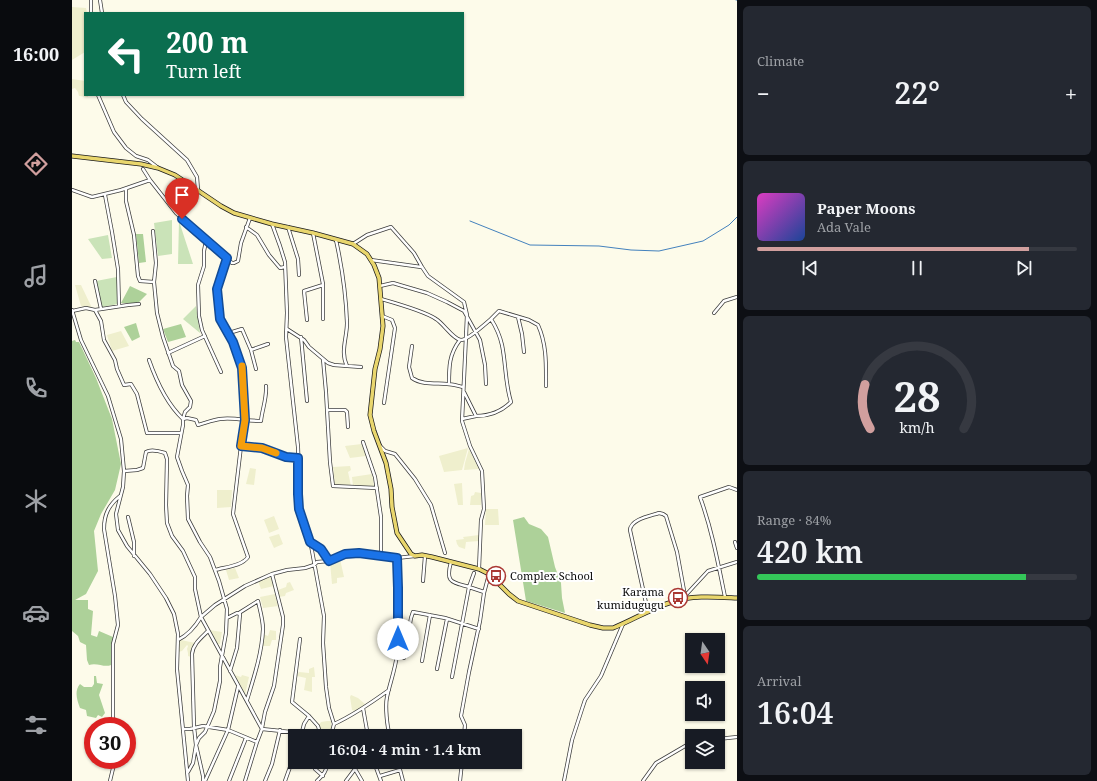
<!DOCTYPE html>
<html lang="en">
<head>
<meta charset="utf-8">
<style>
  :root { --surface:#171b24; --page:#242831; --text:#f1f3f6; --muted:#9ea1a6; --line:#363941; --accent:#d19f9e }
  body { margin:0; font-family:"Noto Serif",serif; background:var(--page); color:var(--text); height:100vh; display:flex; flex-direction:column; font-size:15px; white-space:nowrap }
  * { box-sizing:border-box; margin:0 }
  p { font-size:13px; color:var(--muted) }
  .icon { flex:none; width:22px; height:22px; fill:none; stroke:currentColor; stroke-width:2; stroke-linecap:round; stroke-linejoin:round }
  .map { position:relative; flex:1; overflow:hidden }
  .side { display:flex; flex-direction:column; gap:6px; padding:6px; background:#0d0f14; width:360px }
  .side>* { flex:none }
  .banner { position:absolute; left:12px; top:12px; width:380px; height:84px; border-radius:0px; box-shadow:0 1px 3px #0004; background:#0b6e4f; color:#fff; overflow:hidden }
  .needle { width:26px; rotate:167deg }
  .buttons { position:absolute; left:613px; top:633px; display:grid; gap:8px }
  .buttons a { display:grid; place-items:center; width:40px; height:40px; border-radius:0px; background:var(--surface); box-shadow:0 1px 3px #0004; font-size:20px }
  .speed { position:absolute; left:12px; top:717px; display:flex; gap:8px; font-size:20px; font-weight:700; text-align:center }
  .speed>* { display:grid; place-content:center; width:52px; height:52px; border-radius:50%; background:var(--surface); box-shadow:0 1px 3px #0004; line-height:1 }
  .speed .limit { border:6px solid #d22; background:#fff; color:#111 }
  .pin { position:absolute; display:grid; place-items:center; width:34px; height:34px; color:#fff; margin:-41px -17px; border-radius:50% 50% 50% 0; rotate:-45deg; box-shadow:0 0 4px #0007 }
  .pin .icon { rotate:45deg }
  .me { position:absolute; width:44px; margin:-22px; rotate:0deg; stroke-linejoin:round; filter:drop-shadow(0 0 3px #0008) }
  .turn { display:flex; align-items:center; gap:14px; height:84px; padding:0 16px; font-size:18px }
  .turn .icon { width:52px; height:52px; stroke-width:2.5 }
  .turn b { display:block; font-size:28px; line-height:34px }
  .big { font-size:30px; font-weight:600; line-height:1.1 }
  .side .card { flex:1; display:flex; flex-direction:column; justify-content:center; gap:6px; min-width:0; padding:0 14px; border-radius:6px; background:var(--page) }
  .side .dial { align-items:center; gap:0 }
  .dial svg { height:104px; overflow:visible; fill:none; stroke:var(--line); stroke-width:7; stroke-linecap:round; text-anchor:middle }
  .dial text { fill:var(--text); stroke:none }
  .song { display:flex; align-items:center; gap:12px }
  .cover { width:48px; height:48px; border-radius:6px; background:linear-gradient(135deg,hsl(310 70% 55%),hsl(220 70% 35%)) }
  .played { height:4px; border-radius:2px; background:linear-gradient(90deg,var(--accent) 85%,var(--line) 85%) }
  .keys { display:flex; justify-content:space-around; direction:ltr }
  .heat { display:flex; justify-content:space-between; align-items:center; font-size:22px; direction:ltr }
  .charge { height:6px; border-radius:3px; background:linear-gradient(90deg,#34c759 84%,var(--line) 0) }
  .trip { position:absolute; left:216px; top:729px; width:234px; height:40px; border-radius:0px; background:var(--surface); box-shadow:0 1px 3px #0004; font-weight:600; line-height:40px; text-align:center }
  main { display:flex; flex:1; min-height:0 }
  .tabs { display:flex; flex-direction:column; width:72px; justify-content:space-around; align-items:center; background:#090b0e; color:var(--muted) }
  .tabs .icon { width:28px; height:28px }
  .tabs .active { color:var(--accent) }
  .tabs b { font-size:18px; color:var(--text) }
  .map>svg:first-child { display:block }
</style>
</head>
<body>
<main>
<nav class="tabs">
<b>16:00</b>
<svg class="icon active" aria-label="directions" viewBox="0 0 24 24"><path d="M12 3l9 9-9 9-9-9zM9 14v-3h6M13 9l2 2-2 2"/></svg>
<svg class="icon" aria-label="music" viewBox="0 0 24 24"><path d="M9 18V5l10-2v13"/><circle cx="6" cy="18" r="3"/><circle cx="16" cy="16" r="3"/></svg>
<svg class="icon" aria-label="phone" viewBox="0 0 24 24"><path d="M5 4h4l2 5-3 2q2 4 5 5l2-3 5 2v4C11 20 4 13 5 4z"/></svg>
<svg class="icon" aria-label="climate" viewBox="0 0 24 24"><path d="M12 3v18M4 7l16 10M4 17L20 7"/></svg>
<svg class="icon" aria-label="car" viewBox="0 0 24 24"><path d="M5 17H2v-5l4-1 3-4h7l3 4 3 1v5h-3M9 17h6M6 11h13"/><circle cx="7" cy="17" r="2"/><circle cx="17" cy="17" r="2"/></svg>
<svg class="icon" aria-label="filters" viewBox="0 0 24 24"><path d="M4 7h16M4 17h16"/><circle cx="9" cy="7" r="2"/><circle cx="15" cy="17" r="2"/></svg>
</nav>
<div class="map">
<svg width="665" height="781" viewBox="0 0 665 781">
  <rect width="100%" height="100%" fill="#fdfbea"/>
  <path fill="#efefcd" d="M 0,7 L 14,8 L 15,13 L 13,13 L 13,52 L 0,60 Z
    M 0,79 L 13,81 L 13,95 L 16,95 L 16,97 L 7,96 L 6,92 L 3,88 L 0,89 Z
    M 3,285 L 9,285 L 20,308 L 9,306 Z
    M 49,331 L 57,346 L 40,351 L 35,335 Z
    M 290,444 L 294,456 L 278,458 L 273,446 Z
    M 396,448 L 390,470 L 372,472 L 367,456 Z
    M 397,449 L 407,469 L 392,470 L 393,463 Z
    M 278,466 L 279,470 L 276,472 L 279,486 L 263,485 L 261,467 Z
    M 178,468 L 184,469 L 182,485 L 174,484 Z
    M 300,474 L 302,486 L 281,486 L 280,477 Z
    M 390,483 L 391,505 L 386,505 L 382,484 Z
    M 145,490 L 160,490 L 159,507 L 145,508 Z
    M 403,492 L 409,493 L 409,505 L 398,505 L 399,496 L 402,495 Z
    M 414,509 L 426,509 L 427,525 L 413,525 Z
    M 202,516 L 207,529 L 197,533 L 192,520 Z
    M 207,534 L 211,544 L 202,548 L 197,537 Z
    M 407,535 L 407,541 L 394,542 L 393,549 L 387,547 L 385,544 L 384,540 L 392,539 L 391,537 Z
    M 268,559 L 272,577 L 265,578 L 265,583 L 260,584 L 258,562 Z
    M 163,568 L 167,578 L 157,580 L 154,570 Z
    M 199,576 L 202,586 L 189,589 L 186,581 Z
    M 218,582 L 222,590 L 214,593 L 213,596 L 207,597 L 206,590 L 214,587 L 215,583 Z
    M 203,594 L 206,606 L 191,608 L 188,597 Z
    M 137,630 L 150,632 L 148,644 L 144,644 Z
    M 198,630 L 204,631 L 204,640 L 200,640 L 198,646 L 189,646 L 191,634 L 196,636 Z
    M 109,640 L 123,643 L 119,650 L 119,657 L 116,656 L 116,653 L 115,649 L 116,646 L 115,645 L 110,651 L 106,652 L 106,642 Z
    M 242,667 L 243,677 L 240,677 L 240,692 L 232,690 L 234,678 L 225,676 L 227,672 L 237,673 L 237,669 Z
    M 163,675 L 169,677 L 170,675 L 177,677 L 173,695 L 168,689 L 168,684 L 165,681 Z
    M 279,695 L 286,698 L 293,704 L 289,708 L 283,711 L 280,710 L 278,697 Z
    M 255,721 L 259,721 L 259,729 L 254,736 L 251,736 L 247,725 L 249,722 Z"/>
  <path fill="#cae3b8" d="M 100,220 L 100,254 L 86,256 L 82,223 Z
    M 107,221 L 121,264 L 106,264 Z
    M 36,235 L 40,258 L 30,259 L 16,239 Z
    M 45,277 L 46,304 L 30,307 L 24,281 Z
    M 124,306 L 128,333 L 111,319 Z"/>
  <path fill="#add199" d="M 64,234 L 71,234 L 74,262 L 67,263 Z
    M 58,286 L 75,294 L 66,303 L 49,303 Z
    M 64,323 L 68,337 L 60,341 L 52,327 Z
    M 109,324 L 114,337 L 96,342 L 91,329 Z
    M 3,340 L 4,342 L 7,342 L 24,378 L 40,419 L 49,464 L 43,490 L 29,514 L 22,531 L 26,571 L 14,594 L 3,600 L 16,600 L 16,609 L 21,611 L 19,635 L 25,637 L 27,631 L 41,637 L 39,665 C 32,668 25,662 17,665 L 15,660 L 14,645 L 8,642 L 6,636 L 0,631 L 0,341 Z
    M 452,517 L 457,524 L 469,529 L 476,537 L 483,567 L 489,583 L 490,598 L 493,613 L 454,601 L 441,520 Z
    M 22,676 L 24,676 L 25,683 L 31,684 L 27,695 L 33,713 L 30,717 L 26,715 L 24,718 L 15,716 L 14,710 L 8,708 C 5,700 2,691 8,684 L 12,687 L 20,687 L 22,684 Z"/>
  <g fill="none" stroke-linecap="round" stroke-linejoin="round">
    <path stroke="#4381bd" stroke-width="1" d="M 664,0 L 665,0
      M 398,221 L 458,245 L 527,246 L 559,250 L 587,251 L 631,241 L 657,225 L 665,217"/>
    <defs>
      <path id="minor" d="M 28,0 L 30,13
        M 19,13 L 19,0
        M 26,95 L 42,132 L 54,148 L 64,156 L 76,160 L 85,167
        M 51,95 L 54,102 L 70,119 L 115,160 L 125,177 L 126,190
        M 71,169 L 78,180
        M 54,189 L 54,201 L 62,235 L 66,276 L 68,281 L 82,282
        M 0,190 L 20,197 L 49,190 L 78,180 L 104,213 L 160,263 L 162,263 L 166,261 L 169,243 L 178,218
        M 33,195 L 40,232 L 46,269 L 47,306
        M 200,224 L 208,246 L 213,262 L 215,313 L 214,337 L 226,447 L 227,475 L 226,494 L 227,509 L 238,540 L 252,616 L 251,643 L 254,687 L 257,708 L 262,724 L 259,736
        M 174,227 L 185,235 L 197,255 L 208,268 L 213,267
        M 216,227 L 226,259 L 227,275
        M 81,231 L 84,263 L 82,282 L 85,313 L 91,337 L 101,366 L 107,371 L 110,385 L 119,401 L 118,407 L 113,412 L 111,419
        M 241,233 L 251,284 L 251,319
        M 264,240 C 270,267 274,295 275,323 C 275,338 268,352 275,366
        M 134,241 L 132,251 L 132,266 L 126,285 L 127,316 L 130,330 L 149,372
        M 281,244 L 295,235 L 319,227 L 342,253 L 350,267 L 356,276 L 392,302 L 395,315 L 390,421 L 398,446 L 410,471 L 412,509 L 409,520 L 407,569
        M 155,258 L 145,289 L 148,319 L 161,342 L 170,367 L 173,420 L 169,446 L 191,448 L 214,457 L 227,458
        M 299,260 L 349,267
        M 23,281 L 29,309
        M 308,286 L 321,283 L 331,286 L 355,293 L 375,302 L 392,311 L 408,340 L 413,365 L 414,384
        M 309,299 C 323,303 352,311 364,319 C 371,323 382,340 389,340 C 396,340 413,324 419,319 C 424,327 428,336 430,345 C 434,364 433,383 439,402 C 429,412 418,416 404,416 L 392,392
        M 0,310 L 9,340 L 36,396 L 49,439 L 52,471 L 51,487 L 44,514 L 46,530 L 55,546 L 78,574 L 94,598 L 102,614 L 106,634 L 105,669 L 116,781
        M 23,310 L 29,321 L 32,340 L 43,360 L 45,369 L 52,385 L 59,384 L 65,394 L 75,433 L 109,433
        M 0,311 L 14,308 L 23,310 L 56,305 L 67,304
        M 642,313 L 652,301 L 665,297
        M 310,316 L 320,320 L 323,328 L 312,403
        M 446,317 L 450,334 L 452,352
        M 419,319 L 427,311 L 457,320 L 466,325 C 475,345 474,365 474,386
        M 235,320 L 232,291 L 251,285
        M 215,329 L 232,340 L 237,347 L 256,363 L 262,365 L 289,367
        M 157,333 L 170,329 L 179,350 L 196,344
        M 229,337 L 235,401
        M 340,346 L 337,367 L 340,378 C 350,385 364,383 375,384 C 380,384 386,386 391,387
        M 179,350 L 184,369
        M 96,353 L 133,336
        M 251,359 L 254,392 L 258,462 L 261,486 L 305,488
        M 77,360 C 84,380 95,404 111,419 L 111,425 L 105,457 L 110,471 L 116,485 L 115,496 L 116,519 L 128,542 L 138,557 L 147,581 L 155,609 L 154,633 L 148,667 L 148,681 L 142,711 L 133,732 L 127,738 L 124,745 L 121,763 L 116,772
        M 377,384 C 377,367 377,354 388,340
        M 255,410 L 273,410 L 275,412 L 276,427
        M 111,419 L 115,418 L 124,420 L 126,425 C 134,423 140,420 148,419 C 161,417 175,421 189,421 C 190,410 195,398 194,386
        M 390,419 L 404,416
        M 291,442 L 303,477 L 309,517 L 309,556
        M 308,446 L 313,451 L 323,454 L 343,479 L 359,505 L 373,553
        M 52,471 L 65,470 L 71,468 L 74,452 C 79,449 87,451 93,453 L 95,459 L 94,505 L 95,523 L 100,536 L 111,551 L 123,577 L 123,589 L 129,617 C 123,627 116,635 106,640
        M 56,517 L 62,542 L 62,556
        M 238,542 L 249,549 L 257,561
        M 663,542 L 665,548
        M 379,562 C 373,583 380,582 397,587 L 402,573
        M 143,570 C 153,567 170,566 176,557 L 161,514 L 169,446
        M 351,581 L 353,556
        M 612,597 L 636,571 L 665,562
        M 653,597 C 646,563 640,530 628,497 L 657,487 L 665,490
        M 576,612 L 558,530 C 559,519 578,516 587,513 L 591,514 L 594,516 L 605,552 L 613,596
        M 167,613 L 186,601 C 188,610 191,620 191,629 C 190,653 182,677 175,700
        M 155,618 L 165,613 L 168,614 L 165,648 L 158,671
        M 228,639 L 220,702 L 237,716 L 246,726 L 249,736
        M 332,658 L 339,618 L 341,612 L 373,618 L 407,629
        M 350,661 L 358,615
        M 365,669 L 375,619
        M 380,677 L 397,587 L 412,592
        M 291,708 L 296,736
        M 262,724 C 282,715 299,703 317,690
        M 41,726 L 41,644 L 46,625 L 43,596 L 32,529 C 32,514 37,505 48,496
        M 190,728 L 193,712 L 202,686 L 211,625 L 211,617 L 200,574
        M 111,729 L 118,729 L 131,726 L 156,730 L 185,742 L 190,729 L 219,732 L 231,736
        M 190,729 L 129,617 L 143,605 L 173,586 L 200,574 L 215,570 L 233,568 L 242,565 L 245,562 L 257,561 L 266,557 L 281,553 L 296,554 L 325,558 L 343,556
        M 229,736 L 232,724 L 237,716
        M 318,736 C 315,727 313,706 315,697 C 318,683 323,670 325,655 C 328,624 326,589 325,558
        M 392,736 L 393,725 L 389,716 L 397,672 L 408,621 L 412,593 L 417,574
        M 646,739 L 665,737
        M 244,762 L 243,769 L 251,776
        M 281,762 L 283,769 L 290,781
        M 302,762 L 309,781
        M 326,762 L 331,781
        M 308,776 L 328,770
        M 38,781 L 43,760
        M 131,781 L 131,776 L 124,745 L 122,727 L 120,654 C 121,644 129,638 136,631
        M 133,781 L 156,730 L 166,687
        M 157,781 L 174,738
        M 173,781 L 185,742
        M 193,781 L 200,764 L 208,730
        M 213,781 L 223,753
        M 245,781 C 251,775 255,771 256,762
        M 274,781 L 283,769
        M 388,781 L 390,762
        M 492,781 L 500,740 L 510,709 L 513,700 L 529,676 L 551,624
        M 571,781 L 584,763 L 620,742"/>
      <path id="major" d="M 0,156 L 69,164 L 86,168 L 103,175 L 149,206 L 162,213 L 200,224 L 241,233 L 281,244 L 295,254 L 302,265 L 307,278 L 311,326 L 308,349 L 303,369 L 298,415 L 302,431 L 314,463 L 319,489 L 320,507 L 325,533 L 339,554 L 343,556 L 350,555 L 360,557 L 407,569 L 417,574 L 437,594 L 446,601 L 518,625 L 531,628 L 541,628 C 561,620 580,608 600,602 C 620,595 644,597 665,598"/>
    </defs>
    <use href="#minor" stroke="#3d3d3d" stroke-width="4"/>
    <use href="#major" stroke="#1b1b1b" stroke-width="5"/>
    <use href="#minor" stroke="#fff" stroke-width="2.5"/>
    <use href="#major" stroke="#e9d66d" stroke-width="3.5"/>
  </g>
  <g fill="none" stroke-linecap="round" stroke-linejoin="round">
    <defs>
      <path id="route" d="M 110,219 L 155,258 L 145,289 L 148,319 L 161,342 L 170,368 L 173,420 L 169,446 L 190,448 L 214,457 L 226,458 L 226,494 L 227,509 L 238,542 L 249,549 L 257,561 L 273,554 L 287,553 L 325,558 L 326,588 L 326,639"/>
    </defs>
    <use href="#route" stroke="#114b97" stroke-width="10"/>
    <use href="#route" stroke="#1a73e8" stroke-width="7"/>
    <path stroke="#f59e0b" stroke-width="7" d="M 170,366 L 173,420 L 169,446 L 190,448 L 204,453"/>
  </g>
  <defs>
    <symbol id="bus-ring" viewBox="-11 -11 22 22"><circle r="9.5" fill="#fff" stroke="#aa3833" stroke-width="1.5"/><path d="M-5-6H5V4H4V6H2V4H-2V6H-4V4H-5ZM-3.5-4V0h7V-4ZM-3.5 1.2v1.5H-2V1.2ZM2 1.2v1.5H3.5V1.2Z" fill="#aa3833"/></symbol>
  </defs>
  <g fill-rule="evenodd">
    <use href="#bus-ring" x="413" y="565" width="22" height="22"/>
    <use href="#bus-ring" x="595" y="587" width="22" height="22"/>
  </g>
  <g text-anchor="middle" stroke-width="4" stroke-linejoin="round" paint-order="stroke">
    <g font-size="11" fill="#0a0a0a" stroke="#fff" text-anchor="start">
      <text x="438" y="580">Complex School</text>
      <text x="592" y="596" text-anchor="end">Karama<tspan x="592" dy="13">kumidugugu</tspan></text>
    </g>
  </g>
</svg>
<div class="buttons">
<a><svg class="needle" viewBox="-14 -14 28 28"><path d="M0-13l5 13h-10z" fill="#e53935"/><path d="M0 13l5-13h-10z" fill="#9ea1a6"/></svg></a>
<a><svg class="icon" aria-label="sound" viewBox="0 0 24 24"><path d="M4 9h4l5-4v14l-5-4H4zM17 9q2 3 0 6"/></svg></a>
<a><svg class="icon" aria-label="layers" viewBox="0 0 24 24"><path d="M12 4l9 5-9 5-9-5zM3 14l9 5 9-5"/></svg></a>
</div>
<div class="speed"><div class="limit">30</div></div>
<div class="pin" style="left:110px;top:219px;background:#d93025"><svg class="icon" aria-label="arrive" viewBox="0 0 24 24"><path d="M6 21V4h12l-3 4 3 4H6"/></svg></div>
<svg class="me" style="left:326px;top:639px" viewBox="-20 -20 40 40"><circle r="19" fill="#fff"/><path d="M0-13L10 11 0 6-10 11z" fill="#1a73e8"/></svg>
<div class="trip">16:04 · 4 min · 1.4 km</div>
<div class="banner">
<div class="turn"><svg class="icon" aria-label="left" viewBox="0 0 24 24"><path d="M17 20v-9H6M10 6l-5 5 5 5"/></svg><div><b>200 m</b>Turn left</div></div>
</div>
</div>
<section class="side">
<div class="card"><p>Climate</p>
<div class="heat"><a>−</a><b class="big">22°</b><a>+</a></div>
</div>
<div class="card">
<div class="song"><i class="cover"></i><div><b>Paper Moons</b><p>Ada Vale</p></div></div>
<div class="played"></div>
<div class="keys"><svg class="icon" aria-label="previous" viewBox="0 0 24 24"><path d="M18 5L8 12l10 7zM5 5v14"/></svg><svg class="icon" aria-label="pause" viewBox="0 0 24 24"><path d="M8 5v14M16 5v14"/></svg><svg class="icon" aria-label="next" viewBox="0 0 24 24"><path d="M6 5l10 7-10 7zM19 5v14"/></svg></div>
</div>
<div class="card dial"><svg viewBox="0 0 100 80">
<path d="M14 69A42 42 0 1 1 86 69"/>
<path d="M14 69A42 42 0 0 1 10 35" stroke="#d19f9e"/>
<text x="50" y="56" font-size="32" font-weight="700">28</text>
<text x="50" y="72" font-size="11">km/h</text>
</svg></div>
<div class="card"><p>Range · 84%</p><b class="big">420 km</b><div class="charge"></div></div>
<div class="card"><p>Arrival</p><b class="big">16:04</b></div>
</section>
</main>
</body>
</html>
